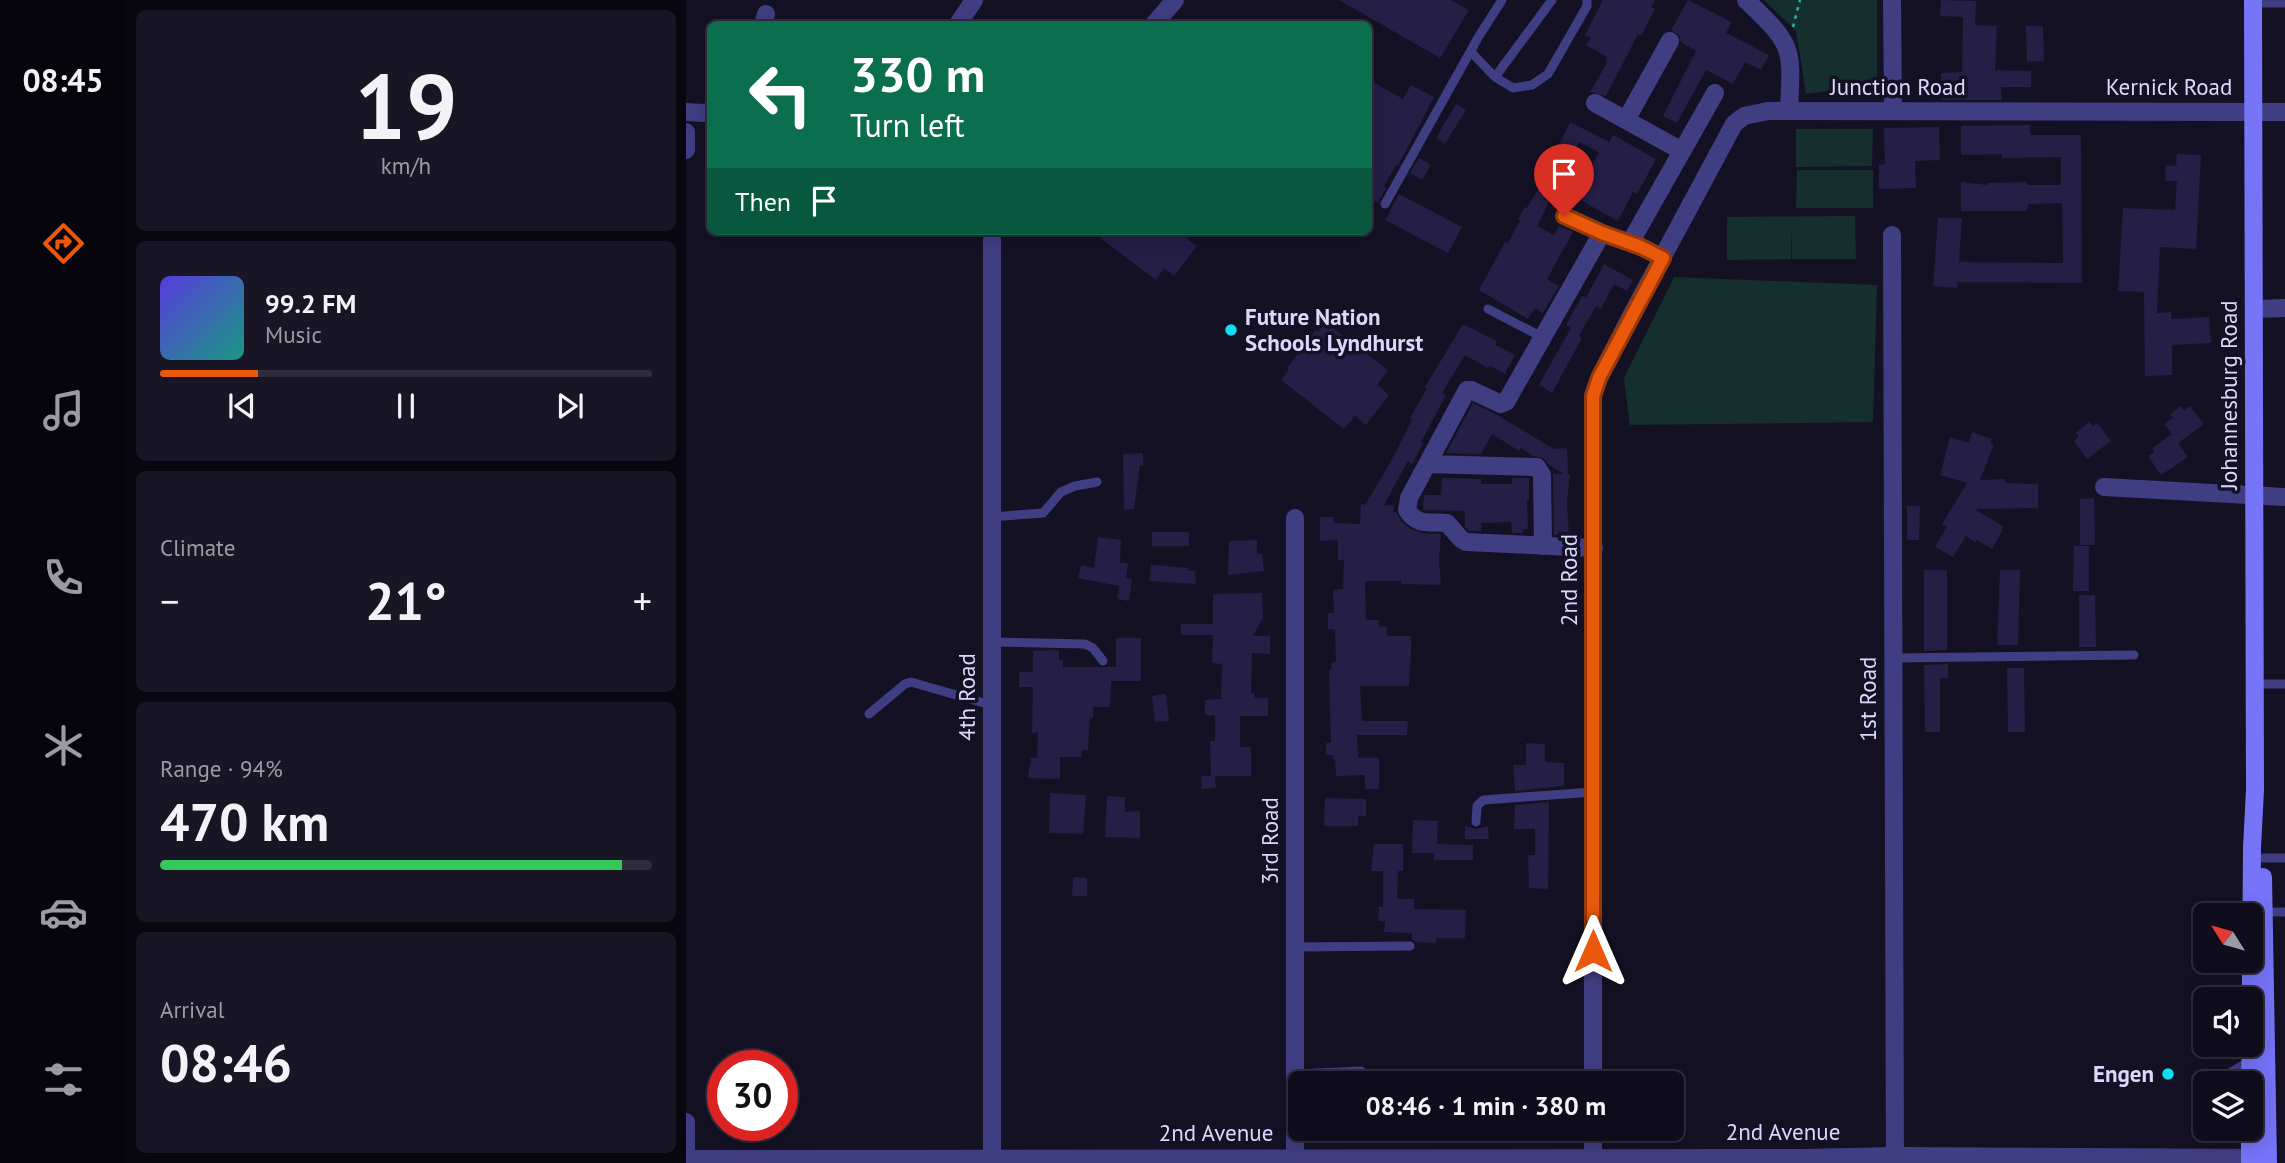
<!DOCTYPE html>
<html lang="en">
<head>
<meta charset="utf-8">
<style>
  :root { --surface:#0f0d1c; --page:#181625; --text:#f1f3f6; --muted:#9b9ca3; --line:#2f2d3b; --accent:#ea580c }
  body { margin:0; font-family:"PT Sans",sans-serif; background:var(--page); color:var(--text); height:100vh; display:flex; flex-direction:column; font-size:26px; white-space:nowrap }
  * { box-sizing:border-box; margin:0 }
  p { font-size:23px; color:var(--muted) }
  .icon { flex:none; width:38px; height:38px; fill:none; stroke:currentColor; stroke-width:2; stroke-linecap:round; stroke-linejoin:round }
  .map { position:relative; flex:1; overflow:hidden }
  .details { display:flex; flex-direction:column; gap:10px; padding:10px; background:#08070f; width:560px }
  .details>* { flex:none }
  .top-card { position:absolute; left:21px; top:21px; width:665px; height:214px; border-radius:10px; box-shadow:0 4px 18px #0003,0 0 0 2px var(--line); background:#0b6e4f; color:#fff; overflow:hidden }
  .needle { width:46px; rotate:307deg }
  .controls { position:absolute; left:1507px; top:903px; display:grid; gap:14px }
  .controls a { display:grid; place-items:center; width:70px; height:70px; border-radius:10px; background:var(--surface); box-shadow:0 4px 18px #0003,0 0 0 2px var(--line); font-size:35px }
  .speed { position:absolute; left:21px; top:1050px; display:flex; gap:14px; font-size:35px; font-weight:700; text-align:center }
  .speed>* { display:grid; place-content:center; width:91px; height:91px; border-radius:50%; background:var(--surface); box-shadow:0 4px 18px #0003,0 0 0 2px var(--line); line-height:1 }
  .speed .limit { border:10px solid #d22; background:#fff; color:#111 }
  .pin { position:absolute; display:grid; place-items:center; width:60px; height:60px; color:#fff; margin:-72px -30px; border-radius:50% 50% 50% 0; rotate:-45deg; box-shadow:0 0 7px #0007 }
  .pin .icon { rotate:45deg }
  .me { position:absolute; width:77px; margin:-38px; rotate:0deg; stroke-linejoin:round; filter:drop-shadow(0 0 5px #0008) }
  .turn { display:flex; align-items:center; gap:24px; height:147px; padding:0 28px; font-size:32px }
  .turn .icon { width:91px; height:91px; stroke-width:2.5 }
  .turn b { display:block; font-size:49px; line-height:60px }
  .then { display:flex; align-items:center; height:66px; padding:0 28px; background:#0003; gap:14px; font-size:26px }
  .big { font-size:52px; font-weight:600; line-height:1.1 }
  .details .widget { flex:1; display:flex; flex-direction:column; justify-content:center; gap:10px; min-width:0; padding:0 24px; border-radius:10px; background:var(--page) }
  .details .dial { align-items:center; gap:0 }
  .dial b { font-size:91px; line-height:1 }
  .song { display:flex; align-items:center; gap:21px }
  .cover { width:84px; height:84px; border-radius:10px; background:linear-gradient(135deg,hsl(250 70% 55%),hsl(170 70% 35%)) }
  .played { height:7px; border-radius:4px; background:linear-gradient(90deg,var(--accent) 20%,var(--line) 20%) }
  .keys { display:flex; justify-content:space-around; direction:ltr }
  .heat { display:flex; justify-content:space-between; align-items:center; font-size:38px; direction:ltr }
  .charge { height:10px; border-radius:5px; background:linear-gradient(90deg,#34c759 94%,var(--line) 0) }
  .trip { position:absolute; left:602px; top:1071px; width:396px; height:70px; border-radius:10px; background:var(--surface); box-shadow:0 4px 18px #0003,0 0 0 2px var(--line); font-weight:600; line-height:70px; text-align:center }
  main { display:flex; flex:1; min-height:0 }
  .menu { display:flex; flex-direction:column; width:126px; justify-content:space-around; align-items:center; background:#06050b; color:var(--muted) }
  .menu .icon { width:49px; height:49px }
  .menu .active { color:var(--accent) }
  .menu b { font-size:32px; color:var(--text) }
  .map>svg:first-child { display:block }
</style>
</head>
<body>
<main>
<nav class="menu">
<b>08:45</b>
<svg class="icon active" aria-label="directions" viewBox="0 0 24 24"><path d="M12 3l9 9-9 9-9-9zM9 14v-3h6M13 9l2 2-2 2"/></svg>
<svg class="icon" aria-label="music" viewBox="0 0 24 24"><path d="M9 18V5l10-2v13"/><circle cx="6" cy="18" r="3"/><circle cx="16" cy="16" r="3"/></svg>
<svg class="icon" aria-label="phone" viewBox="0 0 24 24"><path d="M5 4h4l2 5-3 2q2 4 5 5l2-3 5 2v4C11 20 4 13 5 4z"/></svg>
<svg class="icon" aria-label="climate" viewBox="0 0 24 24"><path d="M12 3v18M4 7l16 10M4 17L20 7"/></svg>
<svg class="icon" aria-label="car" viewBox="0 0 24 24"><path d="M5 17H2v-5l4-1 3-4h7l3 4 3 1v5h-3M9 17h6M6 11h13"/><circle cx="7" cy="17" r="2"/><circle cx="17" cy="17" r="2"/></svg>
<svg class="icon" aria-label="filters" viewBox="0 0 24 24"><path d="M4 7h16M4 17h16"/><circle cx="9" cy="7" r="2"/><circle cx="15" cy="17" r="2"/></svg>
</nav>
<section class="details">
<div class="widget dial"><b>19</b><p>km/h</p></div>
<div class="widget">
<div class="song"><i class="cover"></i><div><b>99.2 FM</b><p>Music</p></div></div>
<div class="played"></div>
<div class="keys"><svg class="icon" aria-label="previous" viewBox="0 0 24 24"><path d="M18 5L8 12l10 7zM5 5v14"/></svg><svg class="icon" aria-label="pause" viewBox="0 0 24 24"><path d="M8 5v14M16 5v14"/></svg><svg class="icon" aria-label="next" viewBox="0 0 24 24"><path d="M6 5l10 7-10 7zM19 5v14"/></svg></div>
</div>
<div class="widget"><p>Climate</p>
<div class="heat"><a>−</a><b class="big">21°</b><a>+</a></div>
</div>
<div class="widget"><p>Range · 94%</p><b class="big">470 km</b><div class="charge"></div></div>
<div class="widget"><p>Arrival</p><b class="big">08:46</b></div>
</section>
<div class="map">
<svg width="1599" height="1163" viewBox="0 0 1599 1163">
  <rect width="100%" height="100%" fill="#141125"/>
  <path fill="#142f2e" d="M 1078,0 L 1191,0 L 1191,84 L 1120,94 L 1110,31 Z
    M 1110,129 L 1187,129 L 1186,166 L 1110,167 Z
    M 1111,170 L 1187,170 L 1187,208 L 1110,208 Z
    M 1169,216 L 1170,259 L 1106,259 L 1105,224 L 1105,259 L 1041,260 L 1041,217 Z
    M 988,277 L 1191,285 L 1187,422 L 944,425 L 938,378 Z"/>
  <path fill="#251e45" d="M 653,0 L 765,0 L 783,10 L 754,58 Z
    M 917,0 L 969,0 L 965,7 L 969,9 L 955,36 L 952,34 L 920,96 L 904,92 L 921,63 L 919,62 L 921,57 L 900,45 L 905,38 L 899,35 Z
    M 1002,0 L 1046,22 L 1040,33 L 1083,55 L 1075,70 L 1059,62 L 1047,84 L 1020,70 L 991,123 L 977,116 L 1010,51 L 995,42 L 993,35 L 985,30 Z
    M 1255,0 L 1290,1 L 1289,25 L 1311,26 L 1309,70 L 1345,71 L 1345,87 L 1315,87 L 1316,100 L 1256,100 L 1255,73 L 1276,72 L 1277,17 L 1254,16 Z
    M 1340,26 L 1357,26 L 1358,61 L 1341,62 Z
    M 682,79 L 717,99 L 725,85 L 748,97 L 712,166 L 710,165 L 698,186 L 700,188 L 692,203 L 682,197 Z
    M 770,104 L 780,110 L 759,144 L 750,138 Z
    M 884,122 L 923,142 L 927,135 L 970,159 L 951,194 L 947,192 L 932,221 L 889,197 L 913,152 L 893,142 L 851,226 L 868,235 L 873,226 L 887,232 L 861,279 L 873,286 L 857,313 L 849,308 L 842,319 L 793,290 L 819,242 L 822,243 L 834,221 L 832,219 L 839,207 L 841,208 L 856,182 Z
    M 1344,125 L 1344,135 L 1395,135 L 1396,283 L 1272,282 L 1271,288 L 1247,286 L 1252,218 L 1276,218 L 1273,262 L 1377,263 L 1376,203 L 1342,204 L 1341,211 L 1275,211 L 1275,182 L 1301,185 L 1301,183 L 1341,182 L 1341,185 L 1375,185 L 1375,157 L 1316,158 L 1316,154 L 1275,155 L 1275,126 Z
    M 1253,127 L 1254,160 L 1229,161 L 1230,188 L 1193,189 L 1193,165 L 1199,164 L 1198,128 Z
    M 1491,154 L 1515,155 L 1510,249 L 1474,247 L 1471,313 L 1485,312 L 1485,319 L 1523,317 L 1525,343 L 1486,345 L 1486,375 L 1459,376 L 1458,292 L 1432,291 L 1437,208 L 1489,210 L 1491,181 L 1479,181 L 1480,165 L 1490,166 Z
    M 733,158 L 745,165 L 736,180 L 724,173 Z
    M 713,194 L 776,227 L 762,253 L 699,220 Z
    M 405,231 L 508,231 L 501,239 L 511,246 L 488,276 L 478,268 L 470,280 Z
    M 918,264 L 947,280 L 941,291 L 928,284 L 915,309 L 910,306 L 893,336 L 896,338 L 866,393 L 853,385 L 885,328 L 880,325 L 896,296 L 900,298 Z
    M 639,322 L 702,370 L 691,385 L 703,395 L 680,425 L 669,416 L 658,429 L 595,380 L 603,369 L 601,368 L 630,330 L 632,332 Z
    M 777,324 L 811,341 L 809,345 L 829,355 L 819,374 L 804,366 L 802,368 L 779,355 L 756,393 L 760,395 L 735,442 L 737,443 L 726,464 L 722,461 L 698,505 L 708,506 L 707,512 L 710,512 L 716,522 L 725,529 L 736,533 L 755,534 L 753,559 L 755,585 L 715,584 L 715,581 L 679,581 L 680,620 L 693,620 L 693,626 L 701,627 L 701,636 L 725,636 L 725,651 L 723,686 L 674,686 L 676,721 L 722,721 L 721,735 L 671,735 L 672,758 L 693,758 L 693,789 L 679,789 L 679,775 L 650,776 L 649,759 L 647,760 L 647,755 L 640,755 L 640,743 L 645,743 L 643,670 L 645,670 L 646,662 L 650,662 L 649,630 L 642,629 L 642,613 L 648,613 L 647,590 L 657,589 L 658,560 L 652,560 L 652,540 L 634,541 L 634,517 L 648,517 L 648,523 L 674,524 L 675,504 L 679,505 L 704,463 L 726,420 L 724,418 L 741,388 L 739,387 Z
    M 787,403 L 808,413 L 868,449 L 881,448 L 882,474 L 884,474 L 881,503 L 883,535 L 868,535 L 867,474 L 878,474 L 863,465 L 857,458 L 847,456 L 835,448 L 833,451 L 806,434 L 795,454 L 760,453 Z
    M 1495,406 L 1498,410 L 1504,406 L 1518,424 L 1492,443 L 1502,457 L 1475,475 L 1462,456 L 1469,452 L 1466,448 L 1486,434 L 1478,424 L 1487,418 L 1484,414 Z
    M 1403,422 L 1407,426 L 1411,423 L 1425,441 L 1401,459 L 1388,441 L 1393,436 L 1390,433 Z
    M 1286,432 L 1306,439 L 1304,443 L 1308,444 L 1294,480 L 1319,479 L 1319,483 L 1352,484 L 1352,508 L 1288,509 L 1317,526 L 1316,529 L 1317,530 L 1306,549 L 1291,540 L 1289,542 L 1280,536 L 1267,557 L 1249,547 L 1261,527 L 1256,524 L 1281,483 L 1254,475 L 1264,437 L 1283,443 Z
    M 457,453 L 457,466 L 454,465 L 448,509 L 438,510 L 437,454 Z
    M 756,478 L 795,479 L 795,484 L 826,484 L 826,478 L 843,478 L 843,499 L 841,499 L 842,529 L 837,529 L 837,533 L 826,533 L 825,522 L 795,523 L 795,531 L 783,531 L 779,527 L 779,511 L 737,510 L 738,495 L 755,495 Z
    M 1408,498 L 1409,545 L 1394,545 L 1394,499 Z
    M 1221,506 L 1234,506 L 1233,540 L 1221,540 Z
    M 466,532 L 503,532 L 503,546 L 466,546 Z
    M 412,537 L 435,540 L 434,563 L 442,563 L 440,578 L 446,579 L 443,601 L 431,599 L 433,586 L 392,578 L 395,565 L 408,568 Z
    M 571,540 L 571,554 L 576,554 L 578,571 L 542,575 L 543,541 Z
    M 1388,546 L 1403,546 L 1403,591 L 1387,591 Z
    M 465,565 L 503,568 L 502,571 L 509,571 L 510,584 L 463,581 Z
    M 1238,570 L 1261,570 L 1261,650 L 1238,651 Z
    M 1314,570 L 1334,570 L 1332,645 L 1311,645 Z
    M 576,593 L 577,618 L 567,636 L 584,636 L 584,654 L 566,653 L 565,693 L 568,693 L 569,698 L 582,698 L 582,716 L 554,716 L 554,747 L 565,747 L 565,776 L 529,776 L 530,788 L 516,789 L 515,776 L 525,776 L 524,741 L 529,741 L 529,715 L 519,715 L 519,700 L 535,699 L 536,664 L 526,663 L 527,635 L 495,635 L 495,624 L 527,624 L 527,594 Z
    M 1393,595 L 1409,595 L 1410,647 L 1393,647 Z
    M 430,638 L 455,638 L 455,681 L 425,681 L 424,707 L 407,707 L 407,718 L 404,718 L 402,750 L 395,750 L 396,757 L 374,757 L 374,779 L 342,778 L 345,758 L 351,758 L 352,732 L 346,733 L 347,687 L 333,687 L 333,672 L 347,672 L 347,651 L 373,650 L 373,660 L 377,660 L 377,667 L 430,667 Z
    M 1262,664 L 1262,678 L 1254,678 L 1254,732 L 1239,732 L 1238,665 Z
    M 1321,668 L 1338,668 L 1339,732 L 1322,732 Z
    M 480,694 L 483,721 L 469,722 L 466,696 Z
    M 840,743 L 859,744 L 859,762 L 878,763 L 878,786 L 829,791 L 827,765 L 840,765 Z
    M 364,793 L 400,795 L 397,834 L 363,833 Z
    M 421,796 L 439,797 L 439,812 L 454,811 L 454,838 L 419,837 Z
    M 639,798 L 680,799 L 680,816 L 672,816 L 672,826 L 638,826 Z
    M 863,802 L 862,889 L 843,888 L 842,855 L 849,855 L 849,829 L 828,829 L 829,805 Z
    M 727,820 L 752,821 L 751,844 L 787,845 L 787,860 L 748,860 L 748,853 L 726,853 Z
    M 779,826 L 790,829 L 802,826 L 803,839 L 779,839 Z
    M 688,844 L 717,844 L 717,871 L 712,871 L 711,899 L 728,899 L 728,909 L 780,910 L 779,938 L 750,938 L 750,943 L 730,942 L 726,939 L 726,933 L 698,932 L 699,921 L 692,921 L 693,907 L 697,907 L 697,871 L 685,871 Z
    M 387,877 L 401,878 L 401,896 L 386,896 Z"/>
  <g fill="none" stroke-linecap="round" stroke-linejoin="round">
    <path stroke="#37b1a8" stroke-width="2.5" stroke-dasharray="3.5 5" stroke-linecap="butt" d="M 1107,27 L 1114,0"/>
    <path stroke="#403e82" stroke-width="9" d="M 1567,3 L 1599,3
      M 785,52 L 809,77 L 866,0
      M 809,77 L 827,88 L 846,85 L 862,74 L 901,6 L 901,0
      M 699,204 L 793,36 L 816,0
      M 802,309 L 856,337
      M 305,517 L 357,513 L 375,492 L 389,486 L 411,482
      M 305,642 L 399,644 L 407,648 L 417,661
      M 1206,658 L 1448,655
      M 1569,684 L 1599,684
      M 183,714 L 219,684 L 225,682 L 305,705
      M 790,822 L 791,806 L 797,800 L 907,792
      M 1577,858 L 1599,858
      M 1578,912 L 1599,912
      M 609,947 L 724,946
      M 609,1074 L 675,1071 L 683,1078 L 683,1083
      M 1539,1083 L 1542,1074 L 1565,1060"/>
    <path stroke="#403e82" stroke-width="18" d="M 1060,0 C 1108,46 1106,46 1103,111
      M 1206,0 L 1207,111
      M 77,24 L 80,14
      M 272,24 L 288,0
      M 468,24 L 489,0
      M 909,103 L 996,151
      M 0,112 L 18,113 L 24,111
      M 940,120 L 984,41
      M 0,132 L 0,150
      M 879,216 L 916,233
      M 1206,235 L 1209,1163
      M 944,243 L 1029,93
      M 1568,309 L 1599,308
      M 742,464 L 851,467 L 856,475 L 857,546
      M 1418,487 L 1599,497
      M 609,518 L 609,1163
      M 908,548 L 780,542 L 775,539 L 761,523 C 744,521 732,527 721,510 L 723,498 L 781,390 L 785,390 L 815,404 L 820,402 L 916,233 L 955,247 L 977,258
      M 907,1083 L 907,396 L 913,378 L 947,312 L 1048,124 L 1058,116 L 1082,111 L 1567,112
      M 0,1122 L 0,1163
      M 907,1129 L 907,1163
      M 306,1163 L 306,231"/>
    <path stroke="#403e82" stroke-width="18" d="M 1567,112 L 1599,112
      M 0,1159 L 1118,1158 L 1208,1156 L 1579,1158"/>
    <path stroke="#7674f7" stroke-width="18" d="M 1577,877 L 1582,1163
      M 1564,1103 L 1566,848 L 1569,790 L 1567,0
      M 1564,1163 L 1564,1129"/>
  </g>
  <g fill="none" stroke-linecap="round" stroke-linejoin="round">
    <defs>
      <path id="route" d="M 878,216 L 916,233 L 955,247 L 977,258 L 913,378 L 907,396 L 907,951"/>
    </defs>
    <use href="#route" stroke="#983908" stroke-width="18"/>
    <use href="#route" stroke="#ea580c" stroke-width="12"/>
  </g>
  <g fill="#0fddf1" stroke="#141125" stroke-width="2.5">
    <circle cx="545" cy="330" r="7"/>
    <circle cx="1482" cy="1074" r="7"/>
  </g>
  <g text-anchor="middle" stroke-width="7" stroke-linejoin="round" paint-order="stroke">
    <g font-size="23" fill="#dbd7fd" stroke="#141125">
      <text x="1212" y="95">Junction Road</text>
      <text x="1483" y="95">Kernick Road</text>
      <text transform="translate(1543 395) rotate(-90)" y="8">Johannesburg Road</text>
      <text transform="translate(883 580) rotate(-90)" y="8">2nd Road</text>
      <text transform="translate(281 697) rotate(-90)" y="8">4th Road</text>
      <text transform="translate(1182 699) rotate(-90)" y="8">1st Road</text>
      <text transform="translate(584 841) rotate(-90)" y="8">3rd Road</text>
      <text x="1097" y="1140">2nd Avenue</text>
      <text x="530" y="1141">2nd Avenue</text>
    </g>
    <g font-size="23" font-weight="bold" fill="#dbd7fd" stroke="#141125" text-anchor="start">
      <text x="559" y="325">Future Nation<tspan x="559" dy="26">Schools Lyndhurst</tspan></text>
      <text x="1468" y="1082" text-anchor="end">Engen</text>
    </g>
  </g>
</svg>
<div class="controls">
<a><svg class="needle" viewBox="-14 -14 28 28"><path d="M0-13l5 13h-10z" fill="#e53935"/><path d="M0 13l5-13h-10z" fill="#9b9ca3"/></svg></a>
<a><svg class="icon" aria-label="sound" viewBox="0 0 24 24"><path d="M4 9h4l5-4v14l-5-4H4zM17 9q2 3 0 6"/></svg></a>
<a><svg class="icon" aria-label="layers" viewBox="0 0 24 24"><path d="M12 4l9 5-9 5-9-5zM3 14l9 5 9-5"/></svg></a>
</div>
<div class="speed"><div class="limit">30</div></div>
<div class="pin" style="left:878px;top:216px;background:#d93025"><svg class="icon" aria-label="arrive" viewBox="0 0 24 24"><path d="M6 21V4h12l-3 4 3 4H6"/></svg></div>
<svg class="me" style="left:907px;top:951px" viewBox="-20 -20 40 40"><path d="M0-17L14 15 0 8-14 15z" fill="#ea580c" stroke="#fff" stroke-width="4"/></svg>
<div class="trip">08:46 · 1 min · 380 m</div>
<div class="top-card">
<div class="turn"><svg class="icon" aria-label="left" viewBox="0 0 24 24"><path d="M17 20v-9H6M10 6l-5 5 5 5"/></svg><div><b>330 m</b>Turn left</div></div>
<div class="then">Then<svg class="icon" aria-label="arrive" viewBox="0 0 24 24"><path d="M6 21V4h12l-3 4 3 4H6"/></svg></div>
</div>
</div>
</main>
</body>
</html>
